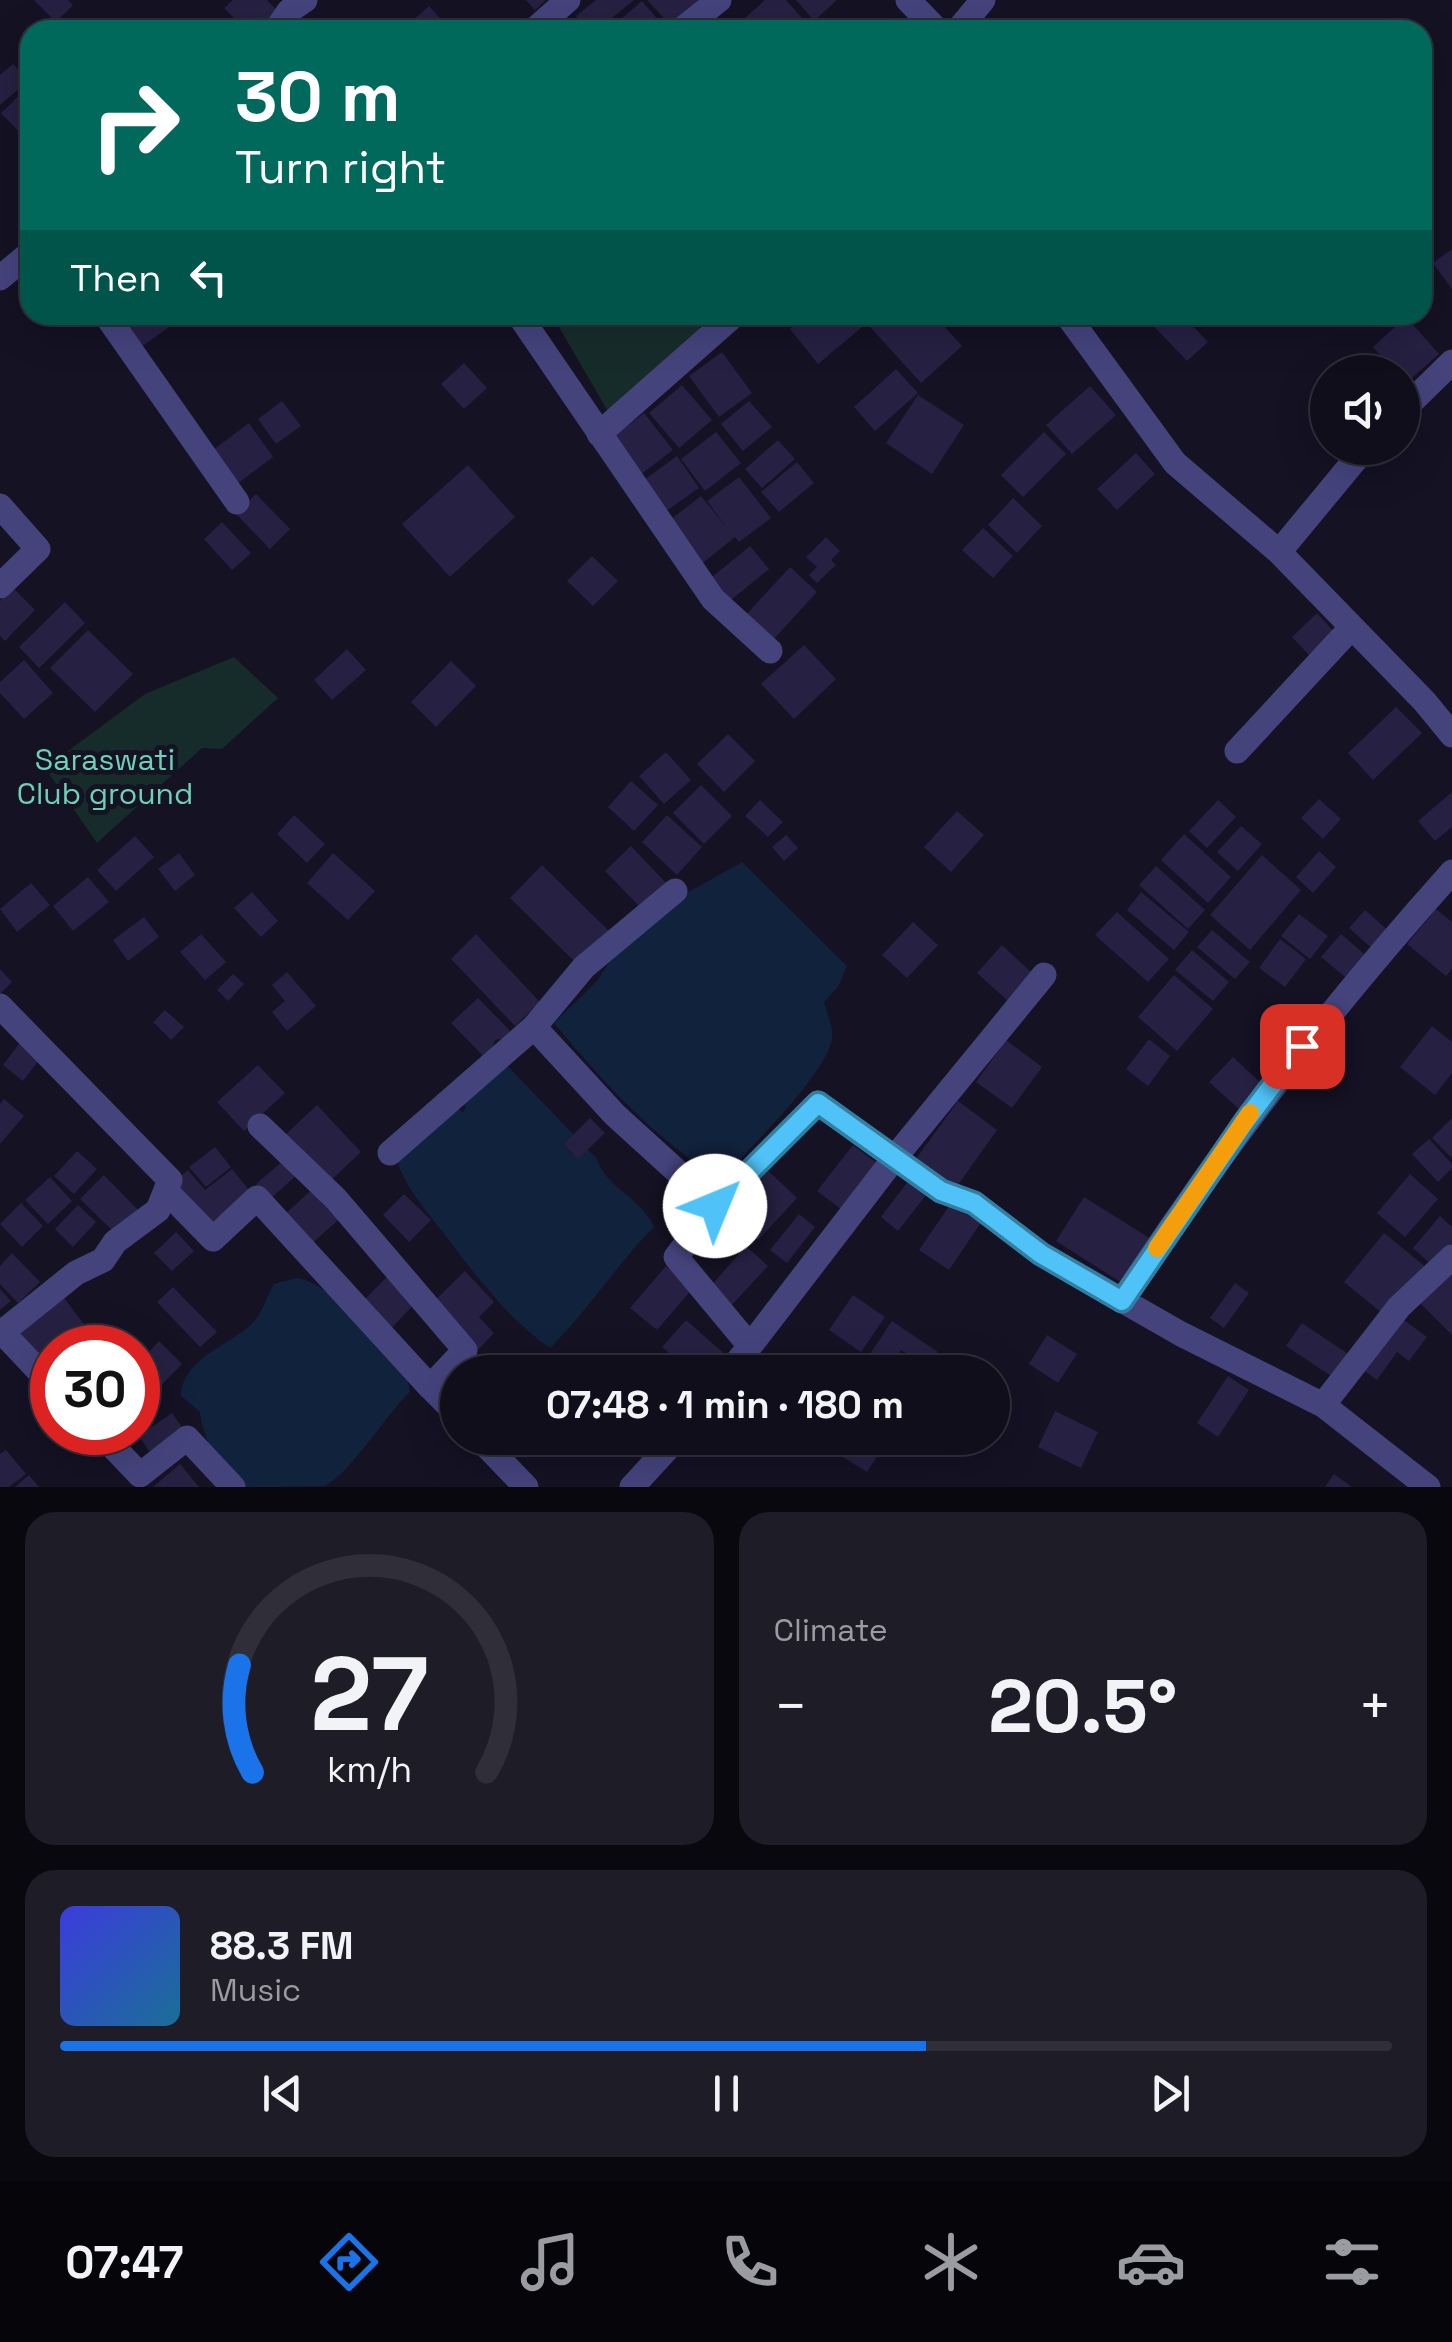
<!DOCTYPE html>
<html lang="en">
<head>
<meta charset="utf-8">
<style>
  :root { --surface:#0f0e1a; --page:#1d1c27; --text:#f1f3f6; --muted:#9b9ca2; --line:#2f2e39; --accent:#1a73e8 }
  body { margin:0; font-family:"Space Grotesk",sans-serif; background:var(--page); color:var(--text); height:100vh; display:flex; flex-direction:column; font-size:38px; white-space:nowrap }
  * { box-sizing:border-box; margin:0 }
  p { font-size:32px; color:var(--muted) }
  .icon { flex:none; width:55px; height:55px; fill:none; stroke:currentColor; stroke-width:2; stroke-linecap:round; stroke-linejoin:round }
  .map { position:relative; height:1487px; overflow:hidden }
  .sheet { display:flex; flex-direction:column; gap:25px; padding:25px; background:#08080e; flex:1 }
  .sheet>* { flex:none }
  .guide { position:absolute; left:20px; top:20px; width:1412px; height:305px; border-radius:30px; box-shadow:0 10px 40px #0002,0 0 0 2px var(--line); background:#00695c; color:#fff; overflow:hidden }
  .buttons { position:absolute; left:1310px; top:355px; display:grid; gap:20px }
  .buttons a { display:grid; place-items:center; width:110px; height:110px; border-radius:50%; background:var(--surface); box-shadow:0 10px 40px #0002,0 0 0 2px var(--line); font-size:50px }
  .speed { position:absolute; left:30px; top:1325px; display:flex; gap:20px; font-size:50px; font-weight:700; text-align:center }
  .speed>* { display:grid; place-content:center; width:130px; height:130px; border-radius:50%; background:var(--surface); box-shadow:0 10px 40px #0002,0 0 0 2px var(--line); line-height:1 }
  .speed .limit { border:15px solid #d22; background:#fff; color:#111 }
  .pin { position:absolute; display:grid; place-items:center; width:85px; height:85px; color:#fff; margin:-42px; border-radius:20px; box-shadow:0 5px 15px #0006 }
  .me { position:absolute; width:110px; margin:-55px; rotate:45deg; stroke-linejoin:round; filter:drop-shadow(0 0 8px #0008) }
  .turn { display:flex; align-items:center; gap:35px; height:210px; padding:0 50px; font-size:45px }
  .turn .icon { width:130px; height:130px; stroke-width:2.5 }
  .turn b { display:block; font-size:70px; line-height:85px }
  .then { display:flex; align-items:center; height:95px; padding:0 50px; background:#0003; gap:20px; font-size:38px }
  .big { font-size:75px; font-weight:600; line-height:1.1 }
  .sheet .card { flex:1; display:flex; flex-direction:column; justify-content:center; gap:15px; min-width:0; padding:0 35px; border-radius:30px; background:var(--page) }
  .sheet .dial { align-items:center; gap:0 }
  .dial svg { height:260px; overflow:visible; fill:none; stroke:var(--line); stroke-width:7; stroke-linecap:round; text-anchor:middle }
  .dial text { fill:var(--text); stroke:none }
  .song { display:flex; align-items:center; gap:30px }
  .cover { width:120px; height:120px; border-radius:15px; background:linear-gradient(135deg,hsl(240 70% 55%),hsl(200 70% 35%)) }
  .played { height:10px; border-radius:5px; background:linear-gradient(90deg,var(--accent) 65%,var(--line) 65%) }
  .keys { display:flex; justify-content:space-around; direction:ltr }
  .heat { display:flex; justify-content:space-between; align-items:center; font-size:55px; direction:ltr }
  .sheet .tiles { flex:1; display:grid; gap:25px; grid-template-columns:1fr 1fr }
  .card:last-child { grid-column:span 2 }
  .trip { position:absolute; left:440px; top:1355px; width:570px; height:100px; border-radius:50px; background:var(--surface); box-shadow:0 10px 40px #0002,0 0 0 2px var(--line); font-weight:600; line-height:100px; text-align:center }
  .tabs { display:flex; height:160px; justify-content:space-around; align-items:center; background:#06060a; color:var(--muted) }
  .tabs .icon { width:70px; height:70px }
  .tabs .selected { color:var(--accent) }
  .tabs b { font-size:45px; color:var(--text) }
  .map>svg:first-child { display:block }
</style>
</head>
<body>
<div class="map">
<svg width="1452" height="1487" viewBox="0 0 1452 1487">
  <rect width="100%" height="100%" fill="#141223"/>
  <path fill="#162c2b" d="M 552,315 L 689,315 L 702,331 L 610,415 Z
    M 234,657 L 278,698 L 222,749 L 202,748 L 97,843 L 45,768 L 145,694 Z"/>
  <path fill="#11223d" d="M 742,862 L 847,966 L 838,987 L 824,1002 C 827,1013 834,1028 832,1039 C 826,1075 748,1150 721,1179 C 654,1139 604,1083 554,1023 L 597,981 L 611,959 L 676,899 Z
    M 501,1059 L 597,1159 C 605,1187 643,1199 654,1227 C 616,1265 588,1311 550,1348 C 507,1318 477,1277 445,1235 C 427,1212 408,1191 398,1164 L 410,1145 L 454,1107 L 463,1112 L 466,1107 L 463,1103 Z
    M 297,1278 C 336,1284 381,1350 408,1381 L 410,1392 C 387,1413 348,1477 324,1486 C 309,1487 255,1487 236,1487 L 208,1456 C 211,1440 201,1429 200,1412 L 181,1396 C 182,1356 236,1344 256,1319 C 263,1311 267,1295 274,1284 Z"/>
  <path fill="#262042" d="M 34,0 L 68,0 L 73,5 L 56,22 Z
    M 233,0 L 267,0 L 282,15 L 267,30 L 246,30 L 224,8 Z
    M 526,0 L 546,0 L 535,10 Z
    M 596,0 L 634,0 L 597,30 L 587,30 L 576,16 Z
    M 647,0 L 699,0 L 671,26 Z
    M 765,0 L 786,0 L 813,30 L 739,30 L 736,26 Z
    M 796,0 L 837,0 L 814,21 Z
    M 642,1 L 667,30 L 608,30 Z
    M 429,6 L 448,27 L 445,30 L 402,30 Z
    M 13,64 L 28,81 L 0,105 L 0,75 Z
    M 30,85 L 30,126 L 21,134 L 1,113 Z
    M 1452,249 L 1452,289 L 1433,263 Z
    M 118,315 L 186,315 L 141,347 Z
    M 807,315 L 852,315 L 862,327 L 818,364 L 790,329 Z
    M 863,315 L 934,315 L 962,346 L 921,383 L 861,317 Z
    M 1143,315 L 1182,315 L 1208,342 L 1187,361 Z
    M 1192,315 L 1216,315 L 1202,327 Z
    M 1406,317 L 1439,354 L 1405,384 L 1402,372 L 1395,372 L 1373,347 Z
    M 722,352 L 752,393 L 719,417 L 689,376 Z
    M 464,363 L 487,388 L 464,409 L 441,384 Z
    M 896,369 L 918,393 L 875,431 L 854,407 Z
    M 682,385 L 712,420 L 679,448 L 649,413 Z
    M 1090,386 L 1116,415 L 1072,454 L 1046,425 Z
    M 918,395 L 964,425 L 932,474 L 886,443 Z
    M 282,401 L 301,426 L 276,444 L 258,419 Z
    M 749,401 L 772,427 L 743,451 L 721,424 Z
    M 644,413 L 673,450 L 636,478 L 608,441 Z
    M 249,423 L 273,457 L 233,487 L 209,453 Z
    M 716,432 L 741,463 L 705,491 L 681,459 Z
    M 1044,432 L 1066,454 L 1023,497 L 1001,475 Z
    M 778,440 L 795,459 L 762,488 L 745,469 Z
    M 1136,453 L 1155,474 L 1117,510 L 1097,489 Z
    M 677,456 L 699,488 L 659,516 L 637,485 Z
    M 797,462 L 814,483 L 779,512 L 761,492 Z
    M 468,465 L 515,517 L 450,577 L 402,524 Z
    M 739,477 L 771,518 L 739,542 L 735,537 L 699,566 L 666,523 L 701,496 L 727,528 L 707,501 Z
    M 256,494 L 290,529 L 270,549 L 236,514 Z
    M 1013,498 L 1042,526 L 1017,553 L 988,525 Z
    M 222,522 L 251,553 L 232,570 L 204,539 Z
    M 983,528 L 1013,556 L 993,578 L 962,550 Z
    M 826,537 L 840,551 L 831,560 L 836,565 L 817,583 L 809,575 L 817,567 L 806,557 Z
    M 750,546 L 769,569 L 725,605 L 706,582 Z
    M 592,556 L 618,581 L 593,606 L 567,581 Z
    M 790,567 L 817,592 L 772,641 L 745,616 Z
    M 13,588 L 35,610 L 5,641 L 0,636 L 0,601 Z
    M 65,602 L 85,623 L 39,668 L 19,647 Z
    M 1317,613 L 1335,633 L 1310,656 L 1292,637 Z
    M 88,630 L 133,674 L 95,712 L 50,668 Z
    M 804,645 L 836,679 L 794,719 L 761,684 Z
    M 347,649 L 366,670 L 332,700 L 314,680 Z
    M 24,660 L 53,693 L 24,719 L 0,693 L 0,682 Z
    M 451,661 L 476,686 L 436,727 L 411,702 Z
    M 1396,707 L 1422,733 L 1373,780 L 1348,753 Z
    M 728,734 L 755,761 L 724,792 L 697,764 Z
    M 666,752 L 691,780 L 664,804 L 639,776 Z
    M 631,781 L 658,805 L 634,831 L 608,807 Z
    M 701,785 L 732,816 L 704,844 L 673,813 Z
    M 1452,792 L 1452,827 L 1435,841 L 1418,821 Z
    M 1319,799 L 1341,819 L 1323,839 L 1301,818 Z
    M 760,800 L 783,822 L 768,837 L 745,816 Z
    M 1218,800 L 1236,817 L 1207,848 L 1189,831 Z
    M 957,811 L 984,835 L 951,872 L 924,847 Z
    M 294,815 L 325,844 L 307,863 L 277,834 Z
    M 667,815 L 702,847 L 677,875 L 642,842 Z
    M 1241,826 L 1262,844 L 1238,871 L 1217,852 Z
    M 1184,834 L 1231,877 L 1208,903 L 1161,860 Z
    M 786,835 L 798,848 L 784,861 L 772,847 Z
    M 135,836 L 154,857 L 116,891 L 97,870 Z
    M 631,846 L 666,883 L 640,907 L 605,871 Z
    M 1319,851 L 1336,867 L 1313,893 L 1296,877 Z
    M 179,853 L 195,875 L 175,891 L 158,869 Z
    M 333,853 L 375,891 L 348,920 L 307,883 Z
    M 1262,855 L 1301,890 L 1250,950 L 1210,915 Z
    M 542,865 L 609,931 L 577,964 L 510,898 Z
    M 1156,866 L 1205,910 L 1188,929 L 1139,885 Z
    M 88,877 L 109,902 L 73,931 L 53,906 Z
    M 31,883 L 50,905 L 17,932 L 0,909 Z
    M 252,892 L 278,921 L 261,937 L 234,908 Z
    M 1141,892 L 1189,932 L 1174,950 L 1127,910 Z
    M 1436,909 L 1452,922 L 1452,969 L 1446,976 L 1407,944 Z
    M 1365,910 L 1391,933 L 1375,951 L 1349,928 Z
    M 1117,912 L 1169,959 L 1148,982 L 1095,935 Z
    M 1299,914 L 1328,936 L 1310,959 L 1281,936 Z
    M 144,917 L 159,937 L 128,961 L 113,940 Z
    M 913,922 L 938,945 L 907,978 L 882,955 Z
    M 1212,930 L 1250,962 L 1235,979 L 1197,947 Z
    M 201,934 L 226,962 L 205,980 L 180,952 Z
    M 476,934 L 540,1002 L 515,1026 L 451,959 Z
    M 1341,934 L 1369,958 L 1350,981 L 1321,957 Z
    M 1280,939 L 1306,959 L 1285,987 L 1259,968 Z
    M 1002,945 L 1033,974 L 1008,1001 L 977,973 Z
    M 1192,950 L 1229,982 L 1213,1001 L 1175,970 Z
    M 0,969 L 12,982 L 0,994 Z
    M 287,972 L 316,1006 L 287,1031 L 272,1012 L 285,1001 L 272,985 Z
    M 233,974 L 244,984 L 228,1001 L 217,990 Z
    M 1174,975 L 1213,1009 L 1177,1051 L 1138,1017 Z
    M 478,998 L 515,1036 L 495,1040 L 488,1061 L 451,1023 Z
    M 165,1010 L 184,1027 L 171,1040 L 153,1022 Z
    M 1432,1026 L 1452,1042 L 1452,1073 L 1435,1095 L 1400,1067 Z
    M 1149,1039 L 1170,1056 L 1148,1086 L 1126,1069 Z
    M 22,1040 L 42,1056 L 23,1081 L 3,1065 Z
    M 1006,1040 L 1042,1067 L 1012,1108 L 976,1082 Z
    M 1233,1057 L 1262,1084 L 1239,1109 L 1209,1082 Z
    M 258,1065 L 285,1093 L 244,1131 L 217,1102 Z
    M 4,1099 L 24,1116 L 0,1144 L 0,1104 Z
    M 958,1101 L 997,1130 L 953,1192 L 913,1163 Z
    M 317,1105 L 361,1152 L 326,1185 L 282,1138 Z
    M 590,1118 L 605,1133 L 578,1159 L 564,1144 Z
    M 1452,1118 L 1452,1158 L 1432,1138 Z
    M 1429,1139 L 1452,1164 L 1452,1168 L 1438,1182 L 1412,1154 Z
    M 853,1145 L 885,1169 L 849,1215 L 817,1191 Z
    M 215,1147 L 231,1167 L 206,1187 L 189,1167 Z
    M 77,1151 L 97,1169 L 74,1194 L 54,1176 Z
    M 285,1159 L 298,1174 L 270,1199 L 256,1184 Z
    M 764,1167 L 797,1198 L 758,1240 L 725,1210 Z
    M 232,1169 L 250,1191 L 204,1229 L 169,1186 L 188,1170 L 205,1190 Z
    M 1410,1174 L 1438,1199 L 1405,1237 L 1377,1213 Z
    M 104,1175 L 141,1213 L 118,1236 L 80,1199 Z
    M 912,1176 L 930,1190 L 898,1231 L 881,1217 Z
    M 50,1177 L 72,1201 L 48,1224 L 25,1200 Z
    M 318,1184 L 345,1214 L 309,1246 L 282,1217 Z
    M 404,1194 L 431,1220 L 409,1242 L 383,1215 Z
    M 1084,1197 L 1151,1239 L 1122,1283 L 1056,1241 Z
    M 954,1199 L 984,1218 L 949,1270 L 919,1250 Z
    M 21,1203 L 43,1226 L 22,1247 L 0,1224 Z
    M 78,1205 L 96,1222 L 73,1247 L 55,1229 Z
    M 799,1214 L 815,1227 L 787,1263 L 770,1250 Z
    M 1440,1216 L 1452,1227 L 1452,1244 L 1433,1266 L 1413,1248 Z
    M 176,1232 L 194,1251 L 172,1271 L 154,1253 Z
    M 1384,1233 L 1427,1268 L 1387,1317 L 1344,1282 Z
    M 746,1246 L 768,1266 L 730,1307 L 709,1288 Z
    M 12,1253 L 40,1282 L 18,1303 L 0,1284 L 0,1266 Z
    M 666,1266 L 693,1288 L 657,1330 L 630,1308 Z
    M 1452,1269 L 1452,1335 L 1416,1299 Z
    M 465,1271 L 494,1302 L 479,1317 L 494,1333 L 477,1351 L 431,1304 Z
    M 390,1274 L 418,1300 L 386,1334 L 358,1306 Z
    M 1235,1283 L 1249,1293 L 1224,1328 L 1210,1318 Z
    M 173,1287 L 217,1332 L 200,1347 L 157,1302 Z
    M 0,1289 L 11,1301 L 0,1310 Z
    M 61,1294 L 90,1332 L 70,1348 L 52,1348 L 52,1361 L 46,1366 L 17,1329 Z
    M 853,1295 L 885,1317 L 861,1352 L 829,1330 Z
    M 1397,1315 L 1427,1337 L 1409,1361 L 1397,1352 L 1377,1380 L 1359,1367 Z
    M 686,1320 L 728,1357 L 715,1372 L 692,1372 L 662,1347 Z
    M 892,1321 L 938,1352 L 928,1368 L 901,1350 L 888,1370 L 868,1357 Z
    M 1302,1323 L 1350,1355 L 1334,1378 L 1286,1346 Z
    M 120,1332 L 134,1348 L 103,1348 Z
    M 1047,1335 L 1077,1354 L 1058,1383 L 1029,1364 Z
    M 159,1341 L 182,1364 L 143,1404 L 138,1399 L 138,1364 Z
    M 602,1355 L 621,1372 L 587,1372 Z
    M 755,1359 L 773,1372 L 745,1372 Z
    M 1228,1376 L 1249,1390 L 1218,1437 L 1197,1423 Z
    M 1055,1411 L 1098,1432 L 1081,1468 L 1038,1447 Z
    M 172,1413 L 184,1430 L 151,1454 L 139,1436 Z
    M 776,1438 L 800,1438 L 792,1449 Z
    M 818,1438 L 874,1438 L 885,1444 L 867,1472 L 816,1440 Z
    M 6,1450 L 26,1474 L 9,1487 L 0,1487 L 0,1454 Z
    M 180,1464 L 199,1487 L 153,1487 Z
    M 1334,1474 L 1352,1487 L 1325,1487 Z
    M 29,1475 L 39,1487 L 15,1487 Z"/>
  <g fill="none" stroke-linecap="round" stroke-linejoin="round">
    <path stroke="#44437c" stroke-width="25" d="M 908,0 L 937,30
      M 276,30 L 289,11 L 305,0
      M 534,30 L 568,0
      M 681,30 L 719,0
      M 958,30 L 983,0
      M 0,278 L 30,253
      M 106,315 L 237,502
      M 519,315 L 713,599 L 770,651
      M 1067,315 L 1175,463 L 1279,552 L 1425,702 L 1452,735
      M 1402,411 L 1452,362
      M 599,434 L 734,315
      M 0,506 L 38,549 L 0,586
      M 1279,552 L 1365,448
      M 1237,751 L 1352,627
      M 675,891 L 584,967 L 534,1027 L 615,1115 L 715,1206
      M 0,1006 L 170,1180 L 158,1210 L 115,1242 L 103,1260 L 76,1273 L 0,1334
      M 260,1126 L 336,1199 L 465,1350 L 430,1387 L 458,1415
      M 390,1153 L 534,1027
      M 166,1191 L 213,1239 L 257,1198 L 430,1387
      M 1122,1301 C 1221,1148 1331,1007 1452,872
      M 2,1332 L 52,1385
      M 750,1346 L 896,1156 L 1044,975
      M 729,1372 L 750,1346 L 676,1257 L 715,1206 L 818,1103 L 941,1191 L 974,1203 L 1041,1254 L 1181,1334 L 1323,1405 L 1428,1487
      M 1323,1405 L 1399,1307 L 1452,1257
      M 99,1432 L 140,1475 L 187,1438 L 233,1487
      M 479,1438 L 526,1487
      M 632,1487 L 677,1438"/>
  </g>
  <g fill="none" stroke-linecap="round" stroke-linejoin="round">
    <defs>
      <path id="route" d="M 715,1206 L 818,1103 L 941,1191 L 974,1203 L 1041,1254 L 1122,1301 L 1246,1120 L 1302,1046"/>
    </defs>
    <use href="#route" stroke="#337fa1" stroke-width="25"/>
    <use href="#route" stroke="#4fc3f7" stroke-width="18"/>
    <path stroke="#f59e0b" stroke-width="18" d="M 1157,1248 L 1250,1113"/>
  </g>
  <g text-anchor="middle" stroke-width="10" stroke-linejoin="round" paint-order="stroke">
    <g font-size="30" fill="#6ed1b6" stroke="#141223">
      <text x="105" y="770">Saraswati<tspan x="105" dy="34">Club ground</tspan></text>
    </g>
  </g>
</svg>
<div class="buttons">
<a><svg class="icon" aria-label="sound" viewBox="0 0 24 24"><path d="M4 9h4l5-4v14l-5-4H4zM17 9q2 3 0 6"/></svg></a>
</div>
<div class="speed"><div class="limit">30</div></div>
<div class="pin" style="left:1302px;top:1046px;background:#d93025"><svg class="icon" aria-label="arrive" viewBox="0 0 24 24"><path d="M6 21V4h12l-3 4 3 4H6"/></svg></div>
<svg class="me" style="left:715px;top:1206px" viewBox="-20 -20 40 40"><circle r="19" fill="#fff"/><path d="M0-13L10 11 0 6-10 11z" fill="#4fc3f7"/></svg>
<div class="trip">07:48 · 1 min · 180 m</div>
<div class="guide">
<div class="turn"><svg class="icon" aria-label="right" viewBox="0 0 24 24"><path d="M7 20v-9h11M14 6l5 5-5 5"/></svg><div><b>30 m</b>Turn right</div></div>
<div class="then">Then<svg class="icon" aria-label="left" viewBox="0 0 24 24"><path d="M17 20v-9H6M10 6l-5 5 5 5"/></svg></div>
</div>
</div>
<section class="sheet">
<div class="tiles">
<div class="card dial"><svg viewBox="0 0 100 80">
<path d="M14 69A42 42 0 1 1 86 69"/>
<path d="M14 69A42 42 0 0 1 10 36" stroke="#1a73e8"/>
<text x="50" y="56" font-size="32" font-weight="700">27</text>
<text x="50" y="72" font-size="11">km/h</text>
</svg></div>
<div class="card"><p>Climate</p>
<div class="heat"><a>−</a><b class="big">20.5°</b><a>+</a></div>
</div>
<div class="card">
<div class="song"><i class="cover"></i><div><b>88.3 FM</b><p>Music</p></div></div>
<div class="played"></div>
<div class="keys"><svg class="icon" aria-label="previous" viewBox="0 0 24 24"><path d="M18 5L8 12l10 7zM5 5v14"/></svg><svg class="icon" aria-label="pause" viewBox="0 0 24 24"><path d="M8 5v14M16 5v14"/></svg><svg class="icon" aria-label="next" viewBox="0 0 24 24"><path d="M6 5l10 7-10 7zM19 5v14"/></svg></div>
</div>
</div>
</section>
<nav class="tabs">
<b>07:47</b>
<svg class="icon selected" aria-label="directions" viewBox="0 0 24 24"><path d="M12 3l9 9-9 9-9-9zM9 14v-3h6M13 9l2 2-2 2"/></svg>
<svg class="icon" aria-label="music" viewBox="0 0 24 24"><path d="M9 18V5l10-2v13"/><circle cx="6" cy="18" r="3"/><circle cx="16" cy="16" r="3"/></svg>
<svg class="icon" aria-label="phone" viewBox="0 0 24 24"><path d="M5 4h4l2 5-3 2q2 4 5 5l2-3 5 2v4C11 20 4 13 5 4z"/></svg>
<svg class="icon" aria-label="climate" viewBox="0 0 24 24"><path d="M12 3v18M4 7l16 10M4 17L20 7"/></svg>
<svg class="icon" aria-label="car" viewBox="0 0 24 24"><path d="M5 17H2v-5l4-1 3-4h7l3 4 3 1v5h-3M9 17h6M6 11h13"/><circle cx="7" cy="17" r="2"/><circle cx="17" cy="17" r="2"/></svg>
<svg class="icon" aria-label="filters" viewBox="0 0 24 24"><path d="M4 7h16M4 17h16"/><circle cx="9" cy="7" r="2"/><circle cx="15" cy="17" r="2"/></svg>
</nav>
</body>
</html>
